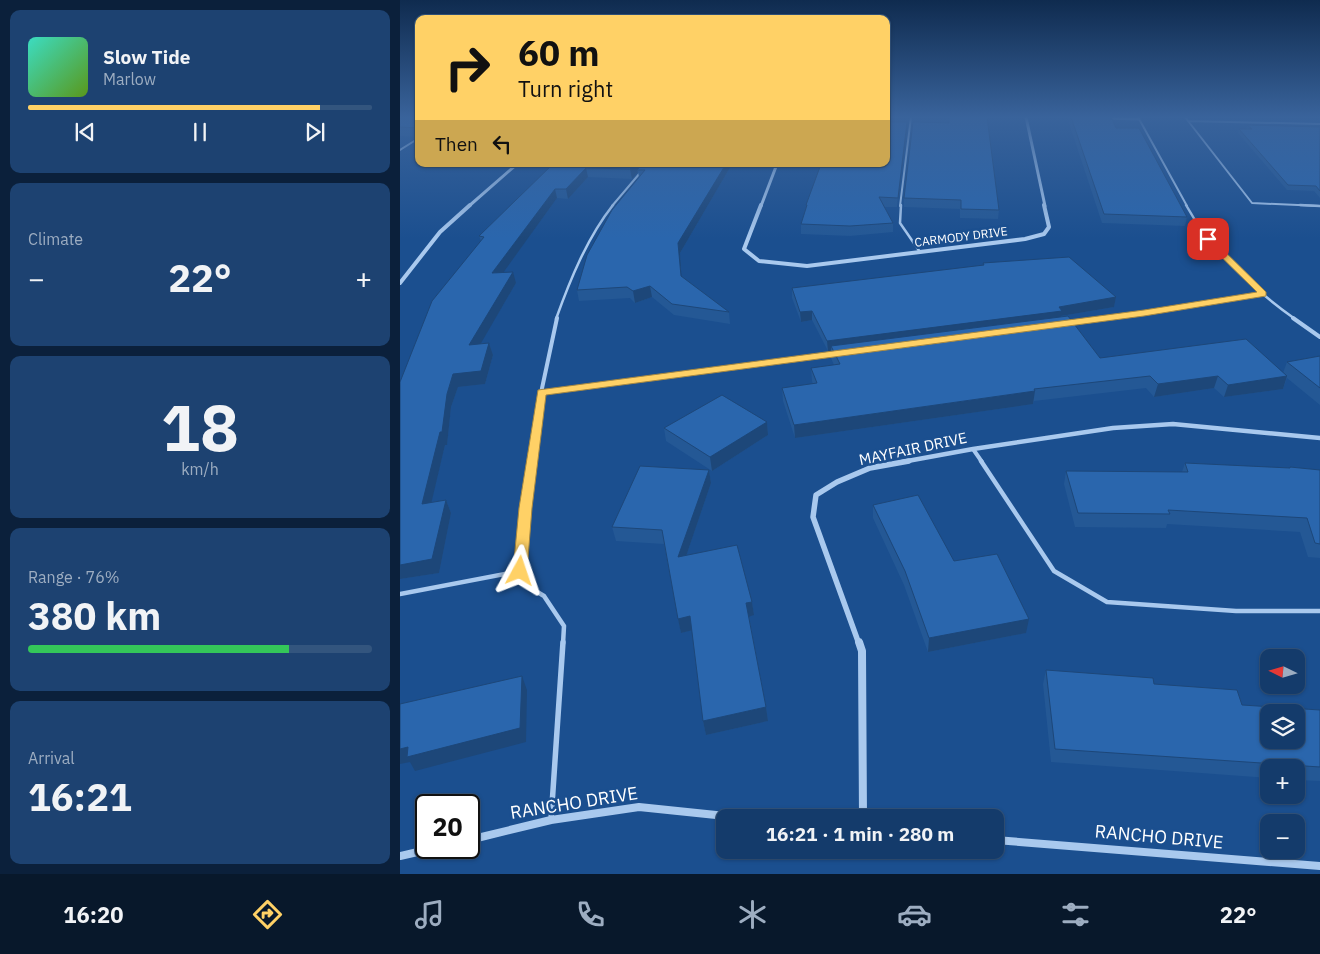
<!DOCTYPE html>
<html lang="en">
<head>
<meta charset="utf-8">
<style>
  :root { --surface:#143b6b; --page:#1d4271; --text:#f1f3f6; --muted:#9dadc1; --line:#33557e; --accent:#ffd166 }
  body { margin:0; font-family:"IBM Plex Sans",sans-serif; background:var(--page); color:var(--text); height:100vh; display:flex; flex-direction:column; font-size:19px; white-space:nowrap }
  * { box-sizing:border-box; margin:0 }
  p { font-size:16px; color:var(--muted) }
  .icon { flex:none; width:28px; height:28px; fill:none; stroke:currentColor; stroke-width:2; stroke-linecap:round; stroke-linejoin:round }
  .map { position:relative; flex:1; overflow:hidden }
  .panel { display:flex; flex-direction:column; gap:10px; padding:10px; background:#0b203b; width:400px }
  .panel>* { flex:none }
  .top-card { position:absolute; left:15px; top:15px; width:475px; height:152px; border-radius:10px; box-shadow:0 1px 4px #0004,0 0 0 1px var(--line); background:#ffd166; color:#111; overflow:hidden }
  .needle { width:32px; rotate:275deg }
  .tools { position:absolute; left:860px; top:649px; display:grid; gap:10px }
  .tools a { display:grid; place-items:center; width:45px; height:45px; border-radius:10px; background:var(--surface); box-shadow:0 1px 4px #0004,0 0 0 1px var(--line); font-size:25px }
  .speed { position:absolute; left:15px; top:794px; display:flex; gap:10px; font-size:25px; font-weight:700; text-align:center }
  .speed>* { display:grid; place-content:center; width:65px; height:65px; border-radius:50%; background:var(--surface); box-shadow:0 1px 4px #0004,0 0 0 1px var(--line); line-height:1 }
  .speed .limit { border:2px solid #111; border-radius:8px; background:#fff; color:#111 }
  .pin { position:absolute; display:grid; place-items:center; width:42px; height:42px; color:#fff; margin:-21px; border-radius:10px; box-shadow:0 2px 8px #0006 }
  .me { position:absolute; width:55px; margin:-28px; rotate:5deg; stroke-linejoin:round; filter:drop-shadow(0 0 4px #0008) }
  .turn { display:flex; align-items:center; gap:18px; height:105px; padding:0 20px; font-size:22px }
  .turn .icon { width:65px; height:65px; stroke-width:2.5 }
  .turn b { display:block; font-size:35px; line-height:42px }
  .then { display:flex; align-items:center; height:48px; padding:0 20px; background:#0003; gap:10px; font-size:19px }
  .big { font-size:38px; font-weight:700; line-height:1.1 }
  .panel .card { flex:1; display:flex; flex-direction:column; justify-content:center; gap:8px; min-width:0; padding:0 18px; border-radius:10px; background:var(--page) }
  .panel .dial { align-items:center; gap:0 }
  .dial b { font-size:65px; line-height:1 }
  .song { display:flex; align-items:center; gap:15px }
  .cover { width:60px; height:60px; border-radius:8px; background:linear-gradient(135deg,hsl(170 70% 55%),hsl(90 70% 35%)) }
  .played { height:5px; border-radius:2px; background:linear-gradient(90deg,var(--accent) 85%,var(--line) 85%) }
  .keys { display:flex; justify-content:space-around; direction:ltr }
  .heat { display:flex; justify-content:space-between; align-items:center; font-size:28px; direction:ltr }
  .charge { height:8px; border-radius:4px; background:linear-gradient(90deg,#34c759 76%,var(--line) 0) }
  .trip { position:absolute; left:316px; top:809px; width:288px; height:50px; border-radius:10px; background:var(--surface); box-shadow:0 1px 4px #0004,0 0 0 1px var(--line); font-weight:700; line-height:50px; text-align:center }
  .tab-bar { display:flex; height:80px; justify-content:space-around; align-items:center; background:#08182b; color:var(--muted) }
  .tab-bar .icon { width:35px; height:35px }
  .tab-bar .current { color:var(--accent) }
  .tab-bar b { font-size:22px; color:var(--text) }
  main { display:flex; flex:1; min-height:0 }
  .map>svg:first-child { display:block }
</style>
</head>
<body>
<main>
<section class="panel">
<div class="card">
<div class="song"><i class="cover"></i><div><b>Slow Tide</b><p>Marlow</p></div></div>
<div class="played"></div>
<div class="keys"><svg class="icon" aria-label="previous" viewBox="0 0 24 24"><path d="M18 5L8 12l10 7zM5 5v14"/></svg><svg class="icon" aria-label="pause" viewBox="0 0 24 24"><path d="M8 5v14M16 5v14"/></svg><svg class="icon" aria-label="next" viewBox="0 0 24 24"><path d="M6 5l10 7-10 7zM19 5v14"/></svg></div>
</div>
<div class="card"><p>Climate</p>
<div class="heat"><a>−</a><b class="big">22°</b><a>+</a></div>
</div>
<div class="card dial"><b>18</b><p>km/h</p></div>
<div class="card"><p>Range · 76%</p><b class="big">380 km</b><div class="charge"></div></div>
<div class="card"><p>Arrival</p><b class="big">16:21</b></div>
</section>
<div class="map">
<svg width="920" height="874" viewBox="0 0 920 874">
  <rect width="100%" height="100%" fill="#1b4f8f"/>
  <g fill="none" stroke-linecap="round" stroke-linejoin="round">
    <path stroke="#a9c9ee" stroke-width="2" d="M 738,117 L 787,206
      M 785,117 L 852,203 L 920,206
      M 788,121 L 920,124
      M 0,150 L 19,138
      M 212,206 L 240,173
      M 500,206 L 511,117"/>
    <path stroke="#a9c9ee" stroke-width="2.5" d="M 501,205 L 500,223 L 520,252
      M 786,205 C 811,250 853,289 895,319
      M 900,205 L 920,206
      M 156,319 C 170,280 187,238 213,205
      M 697,319 L 863,294"/>
    <path stroke="#a9c9ee" stroke-width="4" d="M 893,318 L 920,337
      M 670,323 L 705,318
      M 141,393 L 435,354
      M 573,449 L 582,462
      M 131,462 L 141,393 L 157,318"/>
    <path stroke="#a9c9ee" stroke-width="4.5" d="M 132,461 L 125,508 L 119,581 L 144,596 L 164,626 L 163,644
      M 581,461 L 654,571 L 707,602 L 836,611 L 920,611
      M 0,594 L 120,571"/>
    <path stroke="#a9c9ee" stroke-width="5.5" d="M 151,820 L 163,642"/>
    <path stroke="#a9c9ee" stroke-width="3" d="M 626,117 L 645,206
      M 706,118 L 739,119
      M 69,206 L 117,164
      M 361,206 L 377,164"/>
    <path stroke="#a9c9ee" stroke-width="4" d="M 361,205 L 344,249 L 359,261 L 407,266 L 625,239 L 644,234 L 649,227 L 644,205
      M 0,283 L 40,232 L 70,205"/>
    <path stroke="#a9c9ee" stroke-width="4.5" d="M 502,462 L 573,449 L 713,428 L 773,424 L 920,438"/>
    <path stroke="#a9c9ee" stroke-width="5.5" d="M 459,644 L 413,517 L 416,495 L 437,482 L 470,468 L 509,461"/>
    <path stroke="#a9c9ee" stroke-width="8" d="M 459,642 L 462,651 L 463,818
      M 69,840 L 151,820 L 239,807 L 345,818
      M 595,840 L 920,866
      M 0,856 L 35,848"/>
  </g>
  <path fill="#245895" d="M 0,117 L 19,117 L 19,137 L 0,136 Z
    M 548,117 L 587,117 L 599,210 L 598,219 L 560,218 L 560,209 L 504,207 L 504,198 L 548,123 Z
    M 667,117 L 711,117 L 716,128 L 787,217 L 785,226 L 702,223 Z
    M 847,125 L 920,127 L 920,198 L 914,191 L 887,190 L 838,133 L 839,129 L 846,129 Z
    M 507,130 L 497,207 L 484,207 L 493,223 L 493,232 L 450,236 L 401,234 L 401,224 L 406,210 L 406,205 Z
    M 153,164 L 332,164 L 280,253 L 281,276 L 329,312 L 330,324 L 274,315 L 252,297 L 235,303 L 230,298 L 179,301 L 177,290 L 239,177 L 238,172 L 232,179 L 188,177 L 168,199 L 157,198 L 103,272 L 116,283 L 80,344 L 89,343 L 93,355 L 85,384 L 58,387 L 51,407 L 47,445 L 45,445 L 31,502 L 46,500 L 51,513 L 39,573 L 0,579 L 81,241 L 79,236 Z
    M 583,263 L 716,297 L 714,307 L 661,316 L 700,358 L 883,373 L 887,362 L 920,356 L 920,405 L 887,378 L 883,389 L 824,397 L 814,388 L 754,397 L 746,388 L 634,401 L 633,404 L 395,438 L 383,401 L 382,388 L 413,384 L 412,381 L 411,368 L 434,365 L 431,358 L 431,351 L 428,351 L 412,320 L 401,322 L 392,298 L 392,288 L 583,266 Z
    M 367,422 L 368,435 L 312,471 L 266,441 L 264,428 Z
    M 785,463 L 889,468 L 890,467 L 920,470 L 920,558 L 908,557 L 900,532 L 767,524 L 766,528 L 675,527 L 664,484 L 666,471 L 782,472 Z
    M 309,470 L 311,483 L 286,556 L 352,602 L 354,615 L 349,616 L 366,707 L 368,721 L 306,735 L 303,721 L 292,630 L 281,633 L 264,544 L 216,541 L 212,527 Z
    M 473,505 L 554,561 L 626,633 L 528,652 L 504,585 L 473,518 Z
    M 646,670 L 754,684 L 842,705 L 920,710 L 920,781 L 896,780 L 896,768 L 869,768 L 869,778 L 651,762 L 643,684 Z"/>
  <path fill="#1d4779" d="M 507,122 L 507,130 L 497,207 L 498,198 Z
    M 235,164 L 245,164 L 237,170 L 238,172 L 232,179 L 230,169 Z
    M 326,164 L 332,164 L 280,253 L 282,287 L 278,243 Z
    M 186,168 L 188,177 L 168,199 L 166,189 Z
    M 155,189 L 157,198 L 95,284 L 92,273 Z
    M 113,272 L 116,283 L 73,357 L 69,345 Z
    M 250,286 L 252,297 L 235,303 L 233,291 Z
    M 716,297 L 714,307 L 661,316 L 660,320 L 431,346 L 431,351 L 428,351 L 427,341 L 659,307 Z
    M 412,311 L 412,320 L 401,322 L 400,312 Z
    M 89,343 L 93,355 L 85,384 L 58,387 L 51,407 L 47,445 L 45,445 L 28,517 L 22,504 L 47,394 L 53,374 Z
    M 818,376 L 814,388 L 754,397 L 758,384 Z
    M 887,376 L 883,389 L 824,397 L 828,385 Z
    M 635,391 L 633,404 L 395,438 L 394,425 Z
    M 367,422 L 368,435 L 312,471 L 310,457 Z
    M 309,470 L 311,483 L 281,571 L 278,557 Z
    M 46,500 L 51,513 L 39,573 L 0,579 L 0,565 Z
    M 352,602 L 354,615 L 348,617 L 346,603 Z
    M 290,616 L 293,630 L 281,633 L 278,619 Z
    M 629,619 L 626,633 L 528,652 L 529,638 Z
    M 122,676 L 127,690 L 126,742 L 15,771 L 10,762 L 0,764 L 0,749 Z
    M 366,707 L 368,721 L 306,735 L 303,721 Z"/>
  <path fill="#2a66ad" stroke="#1d4779" fill-rule="evenodd" d="M 0,117 L 19,117 L 19,128 L 0,127 Z
    M 549,117 L 587,117 L 599,210 L 561,209 L 561,200 L 504,198 L 513,122 L 549,123 Z
    M 671,117 L 711,117 L 716,128 L 739,128 L 787,217 L 704,214 Z
    M 486,122 L 507,122 L 498,198 L 479,197 L 493,223 L 450,226 L 401,224 L 407,205 L 406,205 L 421,164 L 486,164 Z
    M 847,125 L 920,127 L 920,191 L 916,186 L 888,185 L 839,129 L 852,129 Z
    M 153,164 L 235,164 L 230,169 L 186,168 L 166,189 L 155,189 L 92,273 L 113,272 L 69,345 L 89,343 L 81,371 L 53,374 L 47,394 L 42,432 L 40,432 L 22,504 L 46,500 L 32,559 L 0,565 L 0,382 L 32,301 L 84,237 L 79,236 Z
    M 242,164 L 326,164 L 278,243 L 281,276 L 329,312 L 272,304 L 250,286 L 233,291 L 227,287 L 177,290 L 187,255 L 212,210 L 245,170 L 237,170 Z
    M 669,257 L 716,297 L 659,307 L 662,311 L 427,341 L 412,311 L 400,312 L 392,288 L 584,265 L 583,263 Z
    M 668,316 L 700,358 L 846,339 L 887,376 L 828,385 L 818,376 L 758,384 L 750,376 L 634,389 L 635,391 L 394,425 L 382,388 L 417,383 L 411,368 L 440,364 L 431,346 Z
    M 920,356 L 920,388 L 887,362 Z
    M 322,395 L 367,422 L 310,457 L 264,428 Z
    M 785,463 L 890,468 L 890,467 L 920,470 L 920,544 L 915,543 L 907,518 L 768,510 L 770,514 L 678,513 L 666,471 L 788,472 Z
    M 240,466 L 309,470 L 278,557 L 337,545 L 352,602 L 346,603 L 366,707 L 303,721 L 290,616 L 278,619 L 262,530 L 212,527 Z
    M 518,495 L 554,561 L 597,554 L 629,619 L 529,638 L 505,571 L 473,505 Z
    M 646,670 L 753,678 L 754,684 L 837,690 L 842,705 L 920,710 L 920,767 L 655,749 ZM 869,712 L 896,712 L 896,740 L 869,740 Z
    M 122,676 L 120,728 L 7,757 L 8,747 L 0,749 L 0,704 Z"/>
  <linearGradient id="sky" x2="0" y2="1"><stop stop-color="#0f2b4f"/><stop offset="0.49" stop-color="#39639b"/><stop offset="1" stop-color="#39639b" stop-opacity="0"/></linearGradient>
  <rect width="920" height="239" fill="url(#sky)"/>
  <path fill="#ffd166" stroke="#a68842" d="M 805,238 L 811,238 L 866,292 L 866,296 L 744,316 L 146,395 L 132,508 L 127,571 L 125,574 L 115,574 L 113,571 L 119,508 L 138,390 L 744,310 L 857,292 L 805,241 Z"/>
  <g text-anchor="middle" stroke-width="5" stroke-linejoin="round" paint-order="stroke">
    <g font-size="12" fill="#fff" stroke="#1b4f8f">
      <text transform="translate(561 237) rotate(-7)" y="4">CARMODY DRIVE</text>
    </g>
    <g font-size="15" fill="#fff" stroke="#1b4f8f">
      <text transform="translate(513 449) rotate(-12)" y="5">MAYFAIR DRIVE</text>
    </g>
    <g font-size="18" fill="#fff" stroke="#1b4f8f">
      <text transform="translate(174 803) rotate(-9)" y="6">RANCHO DRIVE</text>
      <text transform="translate(759 837) rotate(5)" y="6">RANCHO DRIVE</text>
    </g>
  </g>
</svg>
<div class="tools">
<a><svg class="needle" viewBox="-14 -14 28 28"><path d="M0-13l5 13h-10z" fill="#e53935"/><path d="M0 13l5-13h-10z" fill="#9dadc1"/></svg></a>
<a><svg class="icon" aria-label="layers" viewBox="0 0 24 24"><path d="M12 4l9 5-9 5-9-5zM3 14l9 5 9-5"/></svg></a>
<a>+</a>
<a>−</a>
</div>
<div class="speed"><div class="limit">20</div></div>
<div class="pin" style="left:808px;top:239px;background:#d93025"><svg class="icon" aria-label="arrive" viewBox="0 0 24 24"><path d="M6 21V4h12l-3 4 3 4H6"/></svg></div>
<svg class="me" style="left:120px;top:571px" viewBox="-20 -20 40 40"><path d="M0-17L14 15 0 8-14 15z" fill="#ffd166" stroke="#fff" stroke-width="4"/></svg>
<div class="trip">16:21 · 1 min · 280 m</div>
<div class="top-card">
<div class="turn"><svg class="icon" aria-label="right" viewBox="0 0 24 24"><path d="M7 20v-9h11M14 6l5 5-5 5"/></svg><div><b>60 m</b>Turn right</div></div>
<div class="then">Then<svg class="icon" aria-label="left" viewBox="0 0 24 24"><path d="M17 20v-9H6M10 6l-5 5 5 5"/></svg></div>
</div>
</div>
</main>
<nav class="tab-bar">
<b>16:20</b>
<svg class="icon current" aria-label="directions" viewBox="0 0 24 24"><path d="M12 3l9 9-9 9-9-9zM9 14v-3h6M13 9l2 2-2 2"/></svg>
<svg class="icon" aria-label="music" viewBox="0 0 24 24"><path d="M9 18V5l10-2v13"/><circle cx="6" cy="18" r="3"/><circle cx="16" cy="16" r="3"/></svg>
<svg class="icon" aria-label="phone" viewBox="0 0 24 24"><path d="M5 4h4l2 5-3 2q2 4 5 5l2-3 5 2v4C11 20 4 13 5 4z"/></svg>
<svg class="icon" aria-label="climate" viewBox="0 0 24 24"><path d="M12 3v18M4 7l16 10M4 17L20 7"/></svg>
<svg class="icon" aria-label="car" viewBox="0 0 24 24"><path d="M5 17H2v-5l4-1 3-4h7l3 4 3 1v5h-3M9 17h6M6 11h13"/><circle cx="7" cy="17" r="2"/><circle cx="17" cy="17" r="2"/></svg>
<svg class="icon" aria-label="filters" viewBox="0 0 24 24"><path d="M4 7h16M4 17h16"/><circle cx="9" cy="7" r="2"/><circle cx="15" cy="17" r="2"/></svg>
<b>22°</b>
</nav>
</body>
</html>
